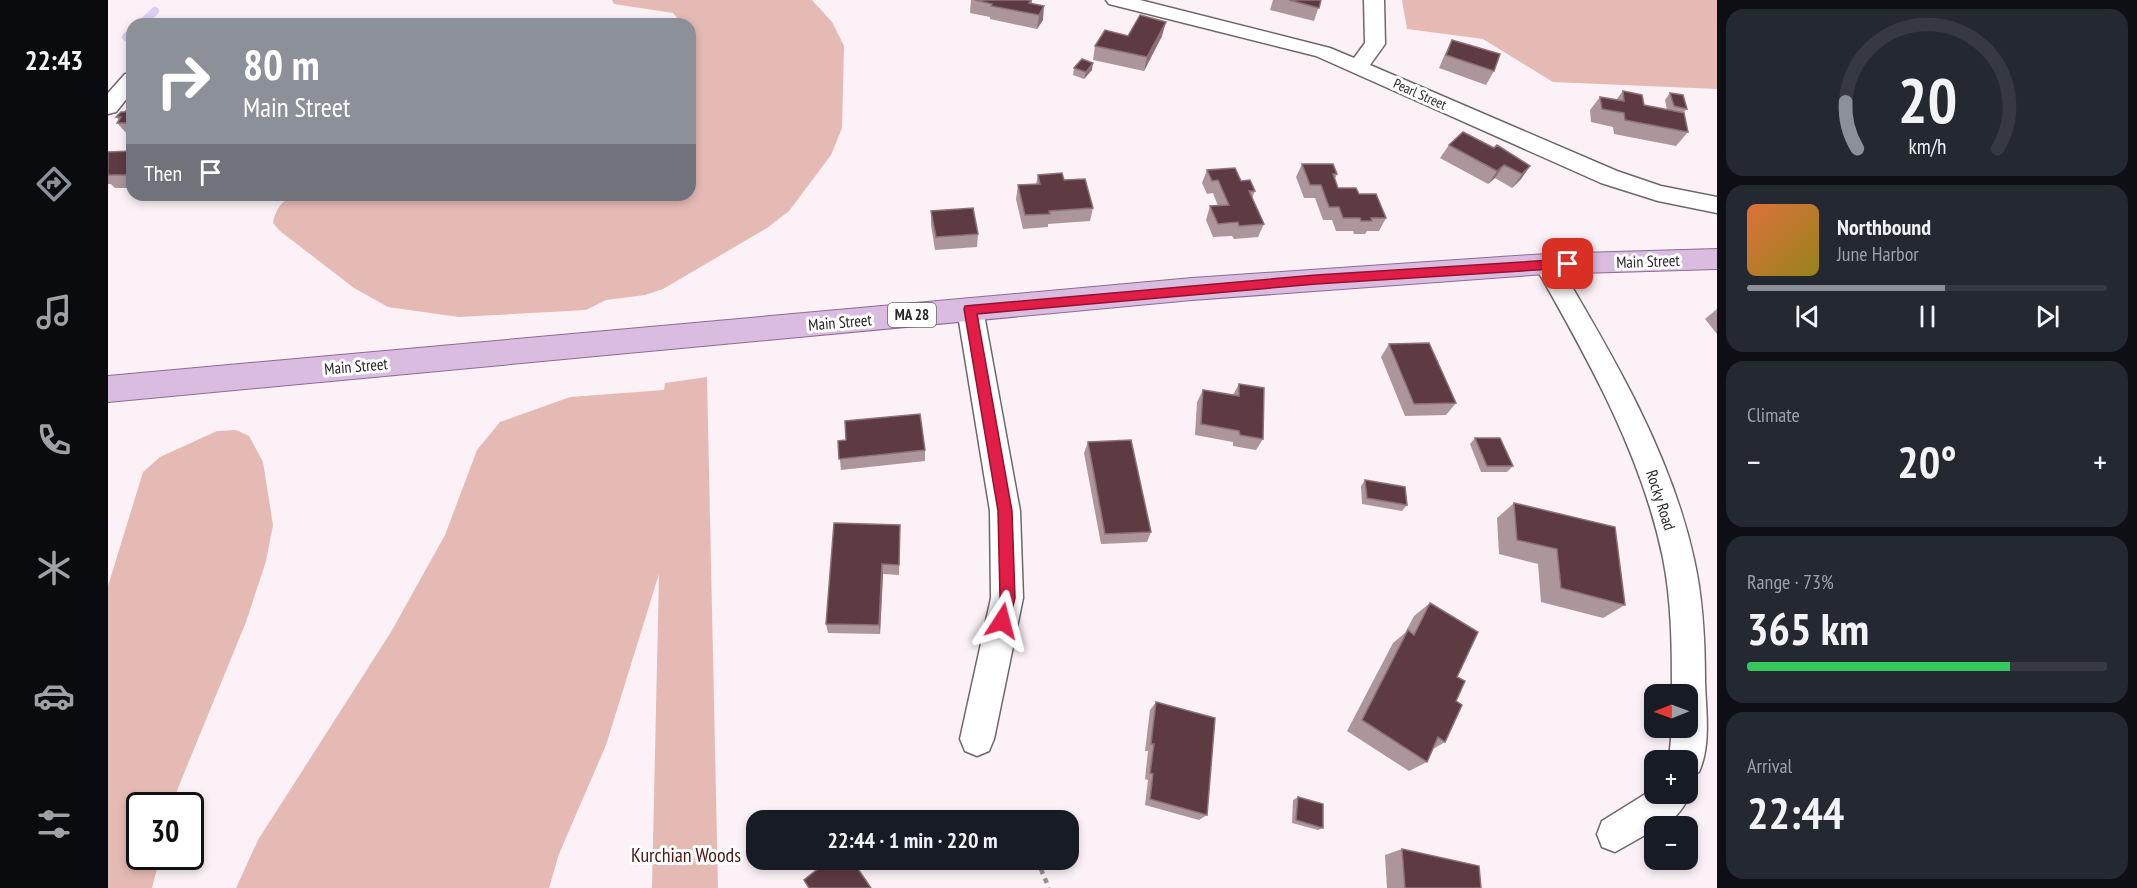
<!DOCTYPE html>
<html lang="en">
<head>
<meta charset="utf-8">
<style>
  :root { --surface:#171b24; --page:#242831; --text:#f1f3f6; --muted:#9ea1a6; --line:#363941; --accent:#8c9099 }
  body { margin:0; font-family:"PT Sans Narrow",sans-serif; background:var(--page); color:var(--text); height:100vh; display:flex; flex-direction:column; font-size:22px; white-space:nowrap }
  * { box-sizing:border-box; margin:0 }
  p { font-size:20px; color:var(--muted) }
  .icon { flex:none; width:33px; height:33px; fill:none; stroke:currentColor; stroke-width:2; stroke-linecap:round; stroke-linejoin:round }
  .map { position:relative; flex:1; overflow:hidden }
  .side { display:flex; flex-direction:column; gap:9px; padding:9px; background:#0d0f14; width:420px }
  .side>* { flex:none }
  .hud { position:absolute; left:18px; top:18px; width:570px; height:183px; border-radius:18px; box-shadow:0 3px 9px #0003; background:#8c9099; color:#fff; overflow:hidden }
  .needle { width:39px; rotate:269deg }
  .fabs { position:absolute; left:1536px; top:684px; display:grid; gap:12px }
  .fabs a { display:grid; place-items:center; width:54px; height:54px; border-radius:12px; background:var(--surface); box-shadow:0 3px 9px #0003; font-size:30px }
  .speed { position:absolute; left:18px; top:792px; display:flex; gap:12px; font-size:30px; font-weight:700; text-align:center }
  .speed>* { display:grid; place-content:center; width:78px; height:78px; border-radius:50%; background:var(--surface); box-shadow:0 3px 9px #0003; line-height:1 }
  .speed .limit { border:3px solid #111; border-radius:9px; background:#fff; color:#111 }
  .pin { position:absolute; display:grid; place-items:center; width:51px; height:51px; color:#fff; margin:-26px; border-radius:12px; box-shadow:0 3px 9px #0006 }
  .me { position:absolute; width:66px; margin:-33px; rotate:9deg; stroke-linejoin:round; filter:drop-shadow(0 0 4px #0008) }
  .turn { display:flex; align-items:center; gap:21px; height:126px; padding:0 18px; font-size:27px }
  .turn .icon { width:78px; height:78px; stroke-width:2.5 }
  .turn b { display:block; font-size:42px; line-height:51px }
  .then { display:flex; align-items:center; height:57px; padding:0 18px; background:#0003; gap:12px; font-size:22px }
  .big { font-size:45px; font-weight:800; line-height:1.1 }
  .side .widget { flex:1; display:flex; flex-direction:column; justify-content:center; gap:9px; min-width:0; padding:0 21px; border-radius:18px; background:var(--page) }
  .side .dial { align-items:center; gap:0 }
  .dial svg { height:156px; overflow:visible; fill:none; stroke:var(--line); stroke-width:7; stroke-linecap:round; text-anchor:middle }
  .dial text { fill:var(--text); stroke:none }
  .song { display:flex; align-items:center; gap:18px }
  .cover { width:72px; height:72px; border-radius:9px; background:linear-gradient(135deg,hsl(20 70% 55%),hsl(50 70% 35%)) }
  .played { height:6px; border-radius:3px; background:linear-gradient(90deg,var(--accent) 55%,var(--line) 55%) }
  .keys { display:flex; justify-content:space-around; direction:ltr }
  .heat { display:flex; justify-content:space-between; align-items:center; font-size:33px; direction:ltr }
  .charge { height:9px; border-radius:4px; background:linear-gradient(90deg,#34c759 73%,var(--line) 0) }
  .trip { position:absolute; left:638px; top:810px; width:333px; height:60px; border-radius:18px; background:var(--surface); box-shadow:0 3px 9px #0003; font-weight:800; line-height:60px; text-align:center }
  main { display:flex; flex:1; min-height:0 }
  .dock { display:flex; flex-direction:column; width:108px; justify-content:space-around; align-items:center; background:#090b0e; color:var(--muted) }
  .dock .icon { width:42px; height:42px }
  .dock .selected { color:var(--accent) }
  .dock b { font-size:27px; color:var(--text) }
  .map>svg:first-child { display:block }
</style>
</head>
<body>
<main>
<nav class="dock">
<b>22:43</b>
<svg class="icon selected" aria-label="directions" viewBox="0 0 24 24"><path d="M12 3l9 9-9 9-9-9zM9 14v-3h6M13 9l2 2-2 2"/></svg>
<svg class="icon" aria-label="music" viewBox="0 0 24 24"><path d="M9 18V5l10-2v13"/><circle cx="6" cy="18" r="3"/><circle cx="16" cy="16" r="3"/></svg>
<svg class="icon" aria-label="phone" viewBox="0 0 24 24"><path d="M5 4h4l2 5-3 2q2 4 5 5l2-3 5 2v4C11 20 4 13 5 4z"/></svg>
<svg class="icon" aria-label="climate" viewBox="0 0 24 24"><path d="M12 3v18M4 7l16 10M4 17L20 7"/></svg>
<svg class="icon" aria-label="car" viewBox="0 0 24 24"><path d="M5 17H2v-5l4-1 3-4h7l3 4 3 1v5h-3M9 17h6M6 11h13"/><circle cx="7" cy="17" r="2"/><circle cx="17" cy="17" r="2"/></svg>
<svg class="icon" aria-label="filters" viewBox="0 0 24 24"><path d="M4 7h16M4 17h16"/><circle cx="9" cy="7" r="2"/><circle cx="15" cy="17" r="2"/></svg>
</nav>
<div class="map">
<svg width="1609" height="888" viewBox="0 0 1609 888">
  <rect width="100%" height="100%" fill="#fbf1f6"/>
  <path fill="#e6bab4" d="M 504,0 L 704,0 L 724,22 L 736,46 L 734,128 L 723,155 L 681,211 L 659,228 L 555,289 L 537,295 L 498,300 L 478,310 L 351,317 L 280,307 L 246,288 L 172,231 L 165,223 C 168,208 173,202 186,195 L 582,195 L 582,24 L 574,24 L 565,13 L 506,4 Z
    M 1294,0 L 1609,0 L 1609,89 L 1445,82 L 1375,39 L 1299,29 Z
    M 599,377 L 610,888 L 544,888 L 551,574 L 498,745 L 451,854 L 441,888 L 128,888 L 150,840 L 283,632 L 337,535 L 369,450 L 392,422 L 462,397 L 556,390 L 557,383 Z
    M 128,430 L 141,436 L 155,462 L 165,525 L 158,561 L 138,622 L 70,788 L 65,805 L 32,806 L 32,856 L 52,857 L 44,888 L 0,888 L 0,586 L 35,472 L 52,457 L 109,431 Z"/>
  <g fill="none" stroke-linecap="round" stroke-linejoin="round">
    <path stroke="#d9cef3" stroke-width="8" d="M 33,24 L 47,11
      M 18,37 L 24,32"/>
    <defs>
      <path id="minor" d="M 998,0 L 1032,0 L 1222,48 L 1246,58 L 1257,43 L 1256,0 L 1276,0 L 1277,44 L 1262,65 L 1509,171 L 1553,186 L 1609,197 L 1609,213 L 1550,201 L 1493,183 L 1208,56 L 1001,4 Z
        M 24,73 L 24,92 L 8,112 L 0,114 L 0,93 L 17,74 Z
        M 1438,255 L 1447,258 C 1503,353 1562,450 1586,559 C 1595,599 1597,641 1597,682 C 1598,712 1603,745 1591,772 L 1580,777 L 1580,760 L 1561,760 L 1564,728 L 1580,728 L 1580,694 L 1564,694 C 1564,649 1564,603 1555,558 C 1533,452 1479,358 1426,264 L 1429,258 Z
        M 862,299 L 871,302 L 875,309 L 912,511 L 915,598 L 886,739 L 881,751 L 869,756 L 857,751 L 852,739 L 883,598 L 882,511 L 849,309 L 853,302 Z
        M 1546,786 L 1546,794 L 1580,794 L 1580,788 L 1582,794 C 1576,808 1564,826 1546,826 L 1546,830 L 1507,852 L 1494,847 L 1489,834 L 1494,821 L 1539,793 Z"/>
      <path id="primary" d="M 1609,249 L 1609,269 L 1438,274 L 1084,300 L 0,402 L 0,376 L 1084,278 L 1438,254 Z"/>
    </defs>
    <use href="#minor" stroke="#6f666b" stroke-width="3"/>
    <use href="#primary" stroke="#8d6b93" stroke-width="2"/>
    <path stroke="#989194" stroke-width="4.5" stroke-dasharray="5 5" stroke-linecap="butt" d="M 929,860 L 941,888"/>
    <use href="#minor" fill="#fff" fill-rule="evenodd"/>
    <use href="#primary" fill="#dabce0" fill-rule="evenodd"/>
  </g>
  <path fill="#ac969c" d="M 863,0 L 924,0 L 924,3 L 935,20 L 929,29 L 882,19 L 882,17 L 862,13 Z
    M 1165,0 L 1213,0 L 1206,21 L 1162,10 Z
    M 1020,36 L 1054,36 L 1036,71 L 985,60 L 987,46 Z
    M 1344,40 L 1386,71 L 1378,85 L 1331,68 L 1337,54 Z
    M 966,68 L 984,70 L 976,79 L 965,75 Z
    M 1515,91 L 1536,105 L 1559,110 L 1557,100 L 1562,93 L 1579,109 L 1575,113 L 1580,132 L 1568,146 L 1506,134 L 1505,127 L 1483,122 L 1482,110 L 1492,97 L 1508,100 Z
    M 24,103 L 24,136 L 21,136 L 9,123 L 11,120 L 8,117 L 17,112 Z
    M 1341,145 L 1386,148 L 1422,166 L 1413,179 L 1404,188 L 1387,178 L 1380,184 L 1332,158 Z
    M 24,151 L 24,188 L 7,188 L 3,184 L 0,184 L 0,152 Z
    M 1194,164 L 1229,174 L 1227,179 L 1230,188 L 1251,194 L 1278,218 L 1271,231 L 1259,231 L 1257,234 L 1246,234 L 1245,231 L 1228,231 L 1224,220 L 1215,220 L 1207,198 L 1196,198 L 1188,177 Z
    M 1099,170 L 1133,181 L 1147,191 L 1144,198 L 1156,224 L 1150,237 L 1126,239 L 1124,236 L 1105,237 L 1098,220 L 1102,206 L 1110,206 L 1105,193 L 1099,194 L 1094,183 Z
    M 930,175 L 956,180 L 985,208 L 982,221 L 940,224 L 940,227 L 915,229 L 908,199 L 910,185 L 928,184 Z
    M 823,211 L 870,234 L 869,247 L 827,250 L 823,225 Z
    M 1609,309 L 1609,334 L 1597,319 Z
    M 1281,344 L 1348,403 L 1338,415 L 1297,416 L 1273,357 Z
    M 1131,384 L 1155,439 L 1148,450 L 1125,446 L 1125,442 L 1087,435 L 1089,402 L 1095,390 L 1125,395 Z
    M 1367,438 L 1405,466 L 1399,472 L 1373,472 L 1362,444 Z
    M 730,441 L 817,450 L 817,461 L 733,470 Z
    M 980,442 L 1043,532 L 1039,542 L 993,544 L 976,453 Z
    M 1257,480 L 1299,505 L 1294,511 L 1254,504 L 1253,486 Z
    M 1406,503 L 1517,605 L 1495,618 L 1433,602 L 1430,564 L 1391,554 L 1389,518 Z
    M 792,535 L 791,575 L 775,574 L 772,634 L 720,633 L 718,624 Z
    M 1322,603 L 1349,677 L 1348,701 L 1337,742 L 1325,749 L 1319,762 L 1301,771 L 1239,731 L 1285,643 L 1297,633 L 1306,616 Z
    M 1048,702 L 1099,815 L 1091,820 L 1037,805 L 1040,780 L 1037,779 L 1040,751 L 1037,751 L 1042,710 Z
    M 1190,797 L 1215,828 L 1210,830 L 1184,823 L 1185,800 Z
    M 1294,849 L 1373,888 L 1279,888 L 1277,855 Z"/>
  <path fill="#8d7178" d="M 936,6 L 935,20 L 929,29 L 931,15 Z
    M 163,19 L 167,24 L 160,24 Z
    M 1058,22 L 1054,36 L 1036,71 L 1039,57 Z
    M 985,63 L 984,70 L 976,79 L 978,72 Z
    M 1396,165 L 1387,178 L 1380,184 L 1389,171 Z
    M 1422,166 L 1413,179 L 1404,188 L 1414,174 Z
    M 774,564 L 775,574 L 772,634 L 771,625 Z"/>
  <path fill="#5e3a42" stroke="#8d7178" stroke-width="1.5" d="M 867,0 L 923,0 L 921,3 L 936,6 L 931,15 L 883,6 L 884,4 Z
    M 1181,0 L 1213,0 L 1211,8 Z
    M 1032,15 L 1058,22 L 1039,57 L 987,46 L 997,30 L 1020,36 Z
    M 121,19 L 163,19 L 160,24 L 118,24 Z
    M 1344,40 L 1392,54 L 1386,71 L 1338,55 Z
    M 974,59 L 985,63 L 978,72 L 966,68 Z
    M 1515,91 L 1534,95 L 1536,105 L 1576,113 L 1580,132 L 1517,120 L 1516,113 L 1494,109 L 1492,97 L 1516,101 Z
    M 1562,93 L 1575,95 L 1579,109 L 1566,106 Z
    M 24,103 L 24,123 L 9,123 L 13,117 L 8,117 L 13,112 L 17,112 Z
    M 1355,132 L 1386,148 L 1389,145 L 1422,166 L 1414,174 L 1396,165 L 1389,171 L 1341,145 Z
    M 24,151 L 24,175 L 0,175 L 0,152 Z
    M 1194,164 L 1225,164 L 1229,174 L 1225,174 L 1230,188 L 1248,188 L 1251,194 L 1268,194 L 1278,218 L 1263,218 L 1264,221 L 1253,221 L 1252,218 L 1235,218 L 1231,207 L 1221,207 L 1213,185 L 1202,185 Z
    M 1127,168 L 1133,181 L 1142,180 L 1147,191 L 1141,191 L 1156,224 L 1131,226 L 1130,222 L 1110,224 L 1102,206 L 1121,205 L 1110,180 L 1104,181 L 1099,170 Z
    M 954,173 L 956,180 L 977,179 L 985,208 L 941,211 L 942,214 L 917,215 L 910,185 L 932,184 L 930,175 Z
    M 865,208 L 870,234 L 828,237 L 823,211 Z
    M 1321,343 L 1348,403 L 1306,404 L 1281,344 Z
    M 1131,384 L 1156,388 L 1155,439 L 1132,435 L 1131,431 L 1093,424 L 1095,390 L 1131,396 Z
    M 812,414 L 817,450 L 731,459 L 730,441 L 738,440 L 737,421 Z
    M 1367,438 L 1392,438 L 1405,466 L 1379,466 Z
    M 1023,440 L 1043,532 L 997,534 L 980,442 Z
    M 1257,480 L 1297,487 L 1299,505 L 1259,498 Z
    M 1406,503 L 1507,527 L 1517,605 L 1453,588 L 1449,549 L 1409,540 Z
    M 726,523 L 792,525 L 791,565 L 774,564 L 771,625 L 718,624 Z
    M 1322,603 L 1370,632 L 1349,677 L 1357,681 L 1348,701 L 1354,705 L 1337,742 L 1330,737 L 1319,762 L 1254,720 L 1300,630 L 1306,635 Z
    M 1048,702 L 1107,718 L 1099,815 L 1042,799 L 1045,774 L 1042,773 L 1046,744 L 1043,744 Z
    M 1190,797 L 1215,804 L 1215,828 L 1188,820 Z
    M 1294,849 L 1371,866 L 1373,888 L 1297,888 Z
    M 721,860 L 744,860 L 763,888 L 701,888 L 696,880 Z"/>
  <path fill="#e11d48" stroke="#92132f" stroke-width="1.5" d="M 1460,259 L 1466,264 L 1460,268 L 1208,284 L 869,314 L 904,511 L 907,598 L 900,627 L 894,629 L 889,627 L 886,621 L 892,598 L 890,511 L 856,309 L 857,306 L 1208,275 Z"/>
  <g text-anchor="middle" stroke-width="6" stroke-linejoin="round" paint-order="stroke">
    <g font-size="14" fill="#2a2628" stroke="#fff">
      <text transform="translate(1312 94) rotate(24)" y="5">Pearl Street</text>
    </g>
    <rect fill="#fff" stroke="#6a6768" stroke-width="1.5" x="780" y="303" width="48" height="24" rx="4.5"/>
    <g font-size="15" font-weight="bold" fill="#2a2628">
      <text x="804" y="320">MA 28</text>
    </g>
    <g font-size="16" fill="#2a2628" stroke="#fff">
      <text transform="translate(1540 261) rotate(-2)" y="6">Main Street</text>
      <text transform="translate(732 322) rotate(-5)" y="6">Main Street</text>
      <text transform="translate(248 366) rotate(-5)" y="6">Main Street</text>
      <text transform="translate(1553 500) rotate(72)" y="6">Rocky Road</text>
    </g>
    <g font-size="20" fill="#4d1713" stroke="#fff">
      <text x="578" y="862">Kurchian Woods</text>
    </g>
  </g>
</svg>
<div class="fabs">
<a><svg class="needle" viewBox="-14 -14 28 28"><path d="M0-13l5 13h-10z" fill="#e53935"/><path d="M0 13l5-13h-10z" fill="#9ea1a6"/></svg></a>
<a>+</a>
<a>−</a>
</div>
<div class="speed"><div class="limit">30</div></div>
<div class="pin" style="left:1460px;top:264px;background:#d93025"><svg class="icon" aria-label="arrive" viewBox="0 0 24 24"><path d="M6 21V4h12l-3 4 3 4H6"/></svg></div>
<svg class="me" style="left:894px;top:621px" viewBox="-20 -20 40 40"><path d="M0-17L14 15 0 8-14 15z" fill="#e11d48" stroke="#fff" stroke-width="4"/></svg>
<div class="trip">22:44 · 1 min · 220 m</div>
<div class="hud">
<div class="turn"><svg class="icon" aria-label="right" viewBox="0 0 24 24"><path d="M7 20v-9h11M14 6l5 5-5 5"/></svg><div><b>80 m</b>Main Street</div></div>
<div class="then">Then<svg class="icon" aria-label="arrive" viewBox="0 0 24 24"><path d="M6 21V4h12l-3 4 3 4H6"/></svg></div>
</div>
</div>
<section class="side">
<div class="widget dial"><svg viewBox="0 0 100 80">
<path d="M14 69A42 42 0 1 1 86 69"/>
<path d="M14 69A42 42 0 0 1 8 45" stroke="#8c9099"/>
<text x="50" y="56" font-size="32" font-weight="700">20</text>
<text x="50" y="72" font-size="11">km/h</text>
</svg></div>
<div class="widget">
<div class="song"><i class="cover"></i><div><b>Northbound</b><p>June Harbor</p></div></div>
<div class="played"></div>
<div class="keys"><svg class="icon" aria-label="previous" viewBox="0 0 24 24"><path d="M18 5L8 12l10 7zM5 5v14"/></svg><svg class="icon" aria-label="pause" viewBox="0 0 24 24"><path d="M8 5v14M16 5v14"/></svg><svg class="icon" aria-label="next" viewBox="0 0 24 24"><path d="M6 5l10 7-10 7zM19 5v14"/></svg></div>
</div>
<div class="widget"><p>Climate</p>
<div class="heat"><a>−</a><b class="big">20°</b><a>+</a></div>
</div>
<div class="widget"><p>Range · 73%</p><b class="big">365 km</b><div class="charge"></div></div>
<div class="widget"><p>Arrival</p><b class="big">22:44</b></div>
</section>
</main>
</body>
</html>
